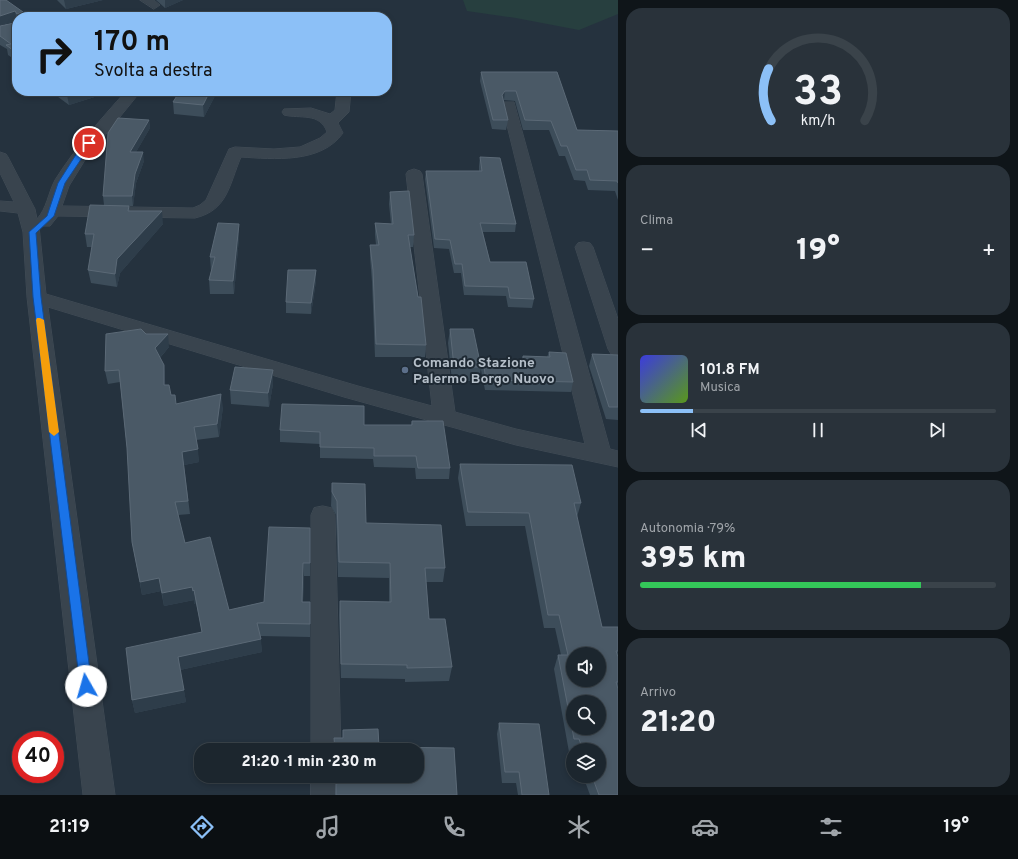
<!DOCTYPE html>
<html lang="it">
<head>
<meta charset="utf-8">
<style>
  :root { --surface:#1c262e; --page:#29323a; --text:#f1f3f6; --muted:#a0a5aa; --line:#3a434a; --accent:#8cc0f7 }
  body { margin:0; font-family:Overpass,sans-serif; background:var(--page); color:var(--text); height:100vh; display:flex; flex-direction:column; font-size:15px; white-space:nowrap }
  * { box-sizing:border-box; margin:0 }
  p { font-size:13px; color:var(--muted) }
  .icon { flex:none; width:22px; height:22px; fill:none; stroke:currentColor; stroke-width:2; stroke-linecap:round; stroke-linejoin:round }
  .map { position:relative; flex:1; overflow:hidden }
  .drawer { display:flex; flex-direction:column; gap:8px; padding:8px; background:#0f1519; width:400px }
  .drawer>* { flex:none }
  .hud { position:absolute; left:12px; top:12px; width:380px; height:84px; border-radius:16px; box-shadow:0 2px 6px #0003,0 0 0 1px var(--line); background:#8cc0f7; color:#111; overflow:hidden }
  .buttons { position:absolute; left:566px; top:647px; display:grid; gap:8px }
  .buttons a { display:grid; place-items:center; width:40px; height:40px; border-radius:50%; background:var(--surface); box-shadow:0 2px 6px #0003,0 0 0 1px var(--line); font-size:20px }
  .speed { position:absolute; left:12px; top:731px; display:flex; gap:8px; font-size:20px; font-weight:700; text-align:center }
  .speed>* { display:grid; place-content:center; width:52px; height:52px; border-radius:50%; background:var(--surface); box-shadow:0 2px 6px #0003,0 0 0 1px var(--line); line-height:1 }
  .speed .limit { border:6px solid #d22; background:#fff; color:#111 }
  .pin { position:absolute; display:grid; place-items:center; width:34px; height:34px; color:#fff; margin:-17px; border:2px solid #fff; border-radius:50%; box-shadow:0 1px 4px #0007 }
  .me { position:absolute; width:44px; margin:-22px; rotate:353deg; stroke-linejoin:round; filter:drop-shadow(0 0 3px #0008) }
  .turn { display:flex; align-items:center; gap:14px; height:84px; padding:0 16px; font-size:18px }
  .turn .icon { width:52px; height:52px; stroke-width:2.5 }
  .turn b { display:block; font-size:28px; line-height:34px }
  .big { font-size:30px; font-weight:800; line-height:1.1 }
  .drawer .tile { flex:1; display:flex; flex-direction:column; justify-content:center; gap:6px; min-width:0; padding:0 14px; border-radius:16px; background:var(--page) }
  .drawer .dial { align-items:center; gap:0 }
  .dial svg { height:104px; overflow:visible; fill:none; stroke:var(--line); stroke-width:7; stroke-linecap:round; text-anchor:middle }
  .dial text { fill:var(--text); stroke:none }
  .song { display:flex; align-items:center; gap:12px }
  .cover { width:48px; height:48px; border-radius:6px; background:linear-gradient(135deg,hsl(240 70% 55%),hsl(90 70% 35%)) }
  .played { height:4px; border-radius:2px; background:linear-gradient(90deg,var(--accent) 15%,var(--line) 15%) }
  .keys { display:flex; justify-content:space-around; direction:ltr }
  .heat { display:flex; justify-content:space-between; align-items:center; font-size:22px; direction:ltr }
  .charge { height:6px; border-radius:3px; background:linear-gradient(90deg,#34c759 79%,var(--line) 0) }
  .trip { position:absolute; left:194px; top:743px; width:230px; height:40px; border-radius:16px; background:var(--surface); box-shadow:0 2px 6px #0003,0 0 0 1px var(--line); font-weight:800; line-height:40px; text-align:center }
  .menu { display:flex; height:64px; justify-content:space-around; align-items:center; background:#0b0f12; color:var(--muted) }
  .menu .icon { width:28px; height:28px }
  .menu .current { color:var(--accent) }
  .menu b { font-size:18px; color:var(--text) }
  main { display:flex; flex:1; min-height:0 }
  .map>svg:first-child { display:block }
</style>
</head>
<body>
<main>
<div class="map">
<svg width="618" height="795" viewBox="0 0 618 795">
  <rect width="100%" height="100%" fill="#25323e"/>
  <path fill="#273f3f" d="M 463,0 L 618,0 L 618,14 L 579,30 L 516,18 L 467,11 Z"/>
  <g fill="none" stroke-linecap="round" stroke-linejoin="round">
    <defs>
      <path id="minor" d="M 140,0 L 154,0 L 160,5 L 154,9 Z
        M 126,91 L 141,91 L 85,160 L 69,186 L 62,206 L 193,208 L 200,205 L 206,200 L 229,149 L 235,147 L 274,149 L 300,147 L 320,138 L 327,132 C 320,112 300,119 284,115 L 282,112 L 284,109 L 311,108 L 330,114 L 335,110 L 337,91 L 351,91 L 349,112 L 338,123 L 343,133 C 321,164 273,159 241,157 C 229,185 228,210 195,218 L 58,216 L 50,226 L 39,226 L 46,294 L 358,386 L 432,406 L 406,174 L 408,171 L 414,169 L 420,171 L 422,174 L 455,412 L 516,429 L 585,444 L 502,105 L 504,102 L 514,102 L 610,449 L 618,451 L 618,467 L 516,445 L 344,397 L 48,307 L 115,795 L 83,795 L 27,297 L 23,232 L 18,213 L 0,211 L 0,201 L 14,202 L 0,173 L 0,152 L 6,154 L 8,157 L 35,209 L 37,219 C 47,208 48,193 55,180 C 75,148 101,119 126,91 Z
        M 584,242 L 590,243 L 593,247 L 618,319 L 618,356 L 611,354 L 608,349 L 575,247 L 578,243 Z
        M 323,506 L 332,508 L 335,515 L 341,750 L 311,750 L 311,515 L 314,508 Z
        M 311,776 L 343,776 L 343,795 L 311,795 Z"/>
    </defs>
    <use href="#minor" stroke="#424d57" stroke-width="1"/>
    <use href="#minor" fill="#39444e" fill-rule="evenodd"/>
  </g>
  <path fill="#3d4d5a" d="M 0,0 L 23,12 L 24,17 L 17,17 L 17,21 L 0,25 Z
    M 57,0 L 103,0 L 66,9 Z
    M 156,0 L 183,0 L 165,8 Z
    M 17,25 L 17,61 L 8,55 L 7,49 L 0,45 L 0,26 Z
    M 481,72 L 557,72 L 577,130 L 618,131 L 618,200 L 615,191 L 588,190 L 585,181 L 574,180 L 565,156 L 559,156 L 549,130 L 523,130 L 515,101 L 504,100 L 504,101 L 508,120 L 506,130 L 492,129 L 480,81 Z
    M 50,91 L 103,91 L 104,94 L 69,105 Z
    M 180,91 L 214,91 L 215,96 L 204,117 L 174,114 L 173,102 Z
    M 149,120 L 150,128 L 136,152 L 144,161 L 136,183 L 133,206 L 129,206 L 130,211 L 163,224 L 120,273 L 117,287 L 91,283 L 88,270 L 92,247 L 87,247 L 85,234 L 104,205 L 103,196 Z
    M 480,157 L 516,224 L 515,232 L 483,232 L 490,262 L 534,299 L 532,308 L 508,307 L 506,296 L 464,295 L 461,273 L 454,273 L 449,249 L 434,248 L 425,179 L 426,171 L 479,171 L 479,166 Z
    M 390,192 L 414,235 L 413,247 L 410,247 L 426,345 L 425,357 L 375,357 L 372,282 L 370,257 L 370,245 L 376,245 L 375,235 L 375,223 L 391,224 L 389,204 Z
    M 239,224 L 239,237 L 234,294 L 210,294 L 209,280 L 211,271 L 210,257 Z
    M 316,270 L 316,281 L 311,314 L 286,313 L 286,302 Z
    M 450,329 L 481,367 L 479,381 L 452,381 L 448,343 Z
    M 146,334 L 169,347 L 160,358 L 164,365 L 165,385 L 176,404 L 223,407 L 219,437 L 196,440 L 199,462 L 184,465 L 190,514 L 178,515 L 185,543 L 229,610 L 264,602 L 310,528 L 310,576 L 304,576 L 303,602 L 310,602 L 310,637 L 260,636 L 262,652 L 180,670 L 186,702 L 135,713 L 132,700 L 202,632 L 196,603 L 194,604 L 194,600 L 164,606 L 161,591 L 142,595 L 132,542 L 127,448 L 120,382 L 108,384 L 105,371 Z
    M 549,352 L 573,382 L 571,392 L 485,390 L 481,370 L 483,360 L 522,360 L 523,356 L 547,357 Z
    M 592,354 L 618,355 L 618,420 L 606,419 L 589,366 Z
    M 273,384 L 269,407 L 231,404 L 230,390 Z
    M 412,421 L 450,468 L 449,479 L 416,479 L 415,468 L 374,467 L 373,459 L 320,458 L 320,444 L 280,442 L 280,430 L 364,425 L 411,425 Z
    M 460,464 L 581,503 L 577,517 L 602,627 L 618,627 L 618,795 L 590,795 L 583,776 L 599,776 L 599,750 L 573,750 L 573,752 L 569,752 L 554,669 L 558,655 L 561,655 L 555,628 L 544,628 L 525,526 L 466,526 L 458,478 Z
    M 332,483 L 366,523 L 445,568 L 443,582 L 426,582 L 429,619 L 452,667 L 449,681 L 405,682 L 405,679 L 341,678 L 339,615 L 340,601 L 389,602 L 389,578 L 338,577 L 336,515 L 331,506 Z
    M 499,723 L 549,795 L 518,795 L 516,783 L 502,783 L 497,734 Z
    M 378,729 L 379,747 L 454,748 L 457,795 L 335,795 L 336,784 L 344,782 L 344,776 L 417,776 L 417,750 L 334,750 L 334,738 L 343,738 L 343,730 Z"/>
  <path fill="#2e3d4a" d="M 64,0 L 103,0 L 66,9 Z
    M 165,0 L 183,0 L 165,8 Z
    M 15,11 L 17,21 L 0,25 L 0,16 Z
    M 23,12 L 24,17 L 17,17 L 17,14 Z
    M 79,91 L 103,91 L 104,94 L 69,105 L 67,95 Z
    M 210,91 L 214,91 L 215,96 L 204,117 L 203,105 Z
    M 505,91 L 504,100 L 501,104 L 502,95 Z
    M 149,120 L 150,128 L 131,161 L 130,152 Z
    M 143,152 L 144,161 L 136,183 L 133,206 L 132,196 L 135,174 Z
    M 162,211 L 163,224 L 120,273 L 117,287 L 115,274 L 117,259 Z
    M 239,224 L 239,237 L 234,294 L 233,281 Z
    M 316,270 L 316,281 L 311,314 L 311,303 Z
    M 168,334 L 169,347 L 157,361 L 155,348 Z
    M 164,365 L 165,378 L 166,398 L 164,385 Z
    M 273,370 L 273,384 L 269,407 L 268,393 Z
    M 221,394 L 223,407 L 219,437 L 217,424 Z
    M 198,449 L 199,462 L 184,465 L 182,452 Z
    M 303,563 L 304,576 L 302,615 L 302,602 Z
    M 159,578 L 161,591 L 142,595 L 140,582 Z
    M 192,587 L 194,600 L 164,606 L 162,593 Z
    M 194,590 L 196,603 L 194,604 L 193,591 Z
    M 261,639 L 262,652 L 180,670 L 178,657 Z
    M 184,690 L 186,702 L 135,713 L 132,700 Z"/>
  <path fill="#4a5966" stroke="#5b6976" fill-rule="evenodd" d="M 0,0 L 6,0 L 23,12 L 17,14 L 15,11 L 0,16 Z
    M 14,23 L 17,25 L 17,53 L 6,45 L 11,44 L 0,36 L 0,26 Z
    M 481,72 L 557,72 L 577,130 L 618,131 L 618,183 L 617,181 L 590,180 L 587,170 L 576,170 L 567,146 L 561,146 L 551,121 L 525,120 L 516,91 L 505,91 L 502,95 L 508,120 L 493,120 Z
    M 62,91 L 79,91 L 67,95 Z
    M 180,91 L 210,91 L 203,105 L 173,102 Z
    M 118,118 L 149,120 L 130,152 L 143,152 L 135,174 L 132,196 L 103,196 L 108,133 Z
    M 480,157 L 500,158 L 516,224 L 480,223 L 490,262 L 526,262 L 534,299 L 510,298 L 508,287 L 465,286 L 462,264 L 455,264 L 450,240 L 435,239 L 426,171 L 482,171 Z
    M 409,191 L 414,235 L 408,235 L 418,297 L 421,297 L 426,345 L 376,344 L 373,270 L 370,245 L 379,245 L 375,223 L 393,224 L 390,192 Z
    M 90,205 L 129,206 L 128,211 L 162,211 L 117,259 L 115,274 L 88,270 L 94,234 L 85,234 Z
    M 218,223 L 239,224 L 233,281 L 209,280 L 215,257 L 210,257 Z
    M 288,270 L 316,270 L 311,303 L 286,302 Z
    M 141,329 L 146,334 L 168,334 L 155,348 L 164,365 L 164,385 L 169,385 L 171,395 L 175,395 L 176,404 L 221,394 L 217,424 L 194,427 L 198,449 L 182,452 L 188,501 L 175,502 L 185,543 L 210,537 L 229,610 L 264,602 L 269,527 L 310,528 L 310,563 L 303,563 L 302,602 L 310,602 L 310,624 L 257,623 L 261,639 L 178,657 L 184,690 L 132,700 L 126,648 L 202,632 L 194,590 L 193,591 L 192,587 L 162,593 L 159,578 L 140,582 L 132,542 L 127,448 L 119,370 L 105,371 L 106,334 Z
    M 450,329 L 473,329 L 481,367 L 454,367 Z
    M 549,352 L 566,353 L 573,382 L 486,380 L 483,360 L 523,360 L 523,356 L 550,357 Z
    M 592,354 L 618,355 L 618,407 L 609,407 Z
    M 235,367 L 273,370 L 268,393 L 230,390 Z
    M 282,404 L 364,406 L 364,425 L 412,425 L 412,421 L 443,421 L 450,468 L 418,468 L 416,456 L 374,456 L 374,448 L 320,447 L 320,432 L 280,430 Z
    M 460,464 L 572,465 L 581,503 L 574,503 L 602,627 L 618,627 L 618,651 L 616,651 L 618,657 L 618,682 L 616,682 L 618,689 L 618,795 L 599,795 L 592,776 L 599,776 L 599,750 L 583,750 L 579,739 L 574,739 L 558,655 L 568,655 L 559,615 L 548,615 L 529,513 L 468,512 ZM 573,654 L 599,654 L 599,680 L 573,680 ZM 573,702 L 599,702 L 599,728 L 573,728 Z
    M 332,483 L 365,484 L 366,523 L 441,525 L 445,568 L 425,568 L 429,619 L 445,619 L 452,667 L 407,668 L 407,665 L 341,664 L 340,601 L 391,602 L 390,563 L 339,562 L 337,501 L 332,492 Z
    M 499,723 L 539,724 L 549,795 L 522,795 L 519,772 L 505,772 Z
    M 378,729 L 379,747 L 454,748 L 457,795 L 336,795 L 336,784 L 345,782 L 345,776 L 417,776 L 417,750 L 335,750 L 334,738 L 343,738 L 343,730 Z"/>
  <path fill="#1a73e8" stroke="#114b97" d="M 87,142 L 92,143 L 65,183 L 54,216 L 36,233 L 41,297 L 92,686 L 90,690 L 86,691 L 82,690 L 80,686 L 33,297 L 29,232 L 47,216 L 58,183 L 77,153 Z"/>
  <path fill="#f59e0b" d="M 37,318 L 40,318 L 44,320 L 59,432 L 54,436 L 49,432 L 36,320 Z"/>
  <circle fill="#5c6f8a" stroke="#1e2933" stroke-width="1.5" cx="405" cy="370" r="4"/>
  <g text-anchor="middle" stroke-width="4" stroke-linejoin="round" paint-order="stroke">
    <g font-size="14" font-weight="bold" fill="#b5bfc9" stroke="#1e2933" text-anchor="start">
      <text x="413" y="367">Comando Stazione<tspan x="413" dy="16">Palermo Borgo Nuovo</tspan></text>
    </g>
  </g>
</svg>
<div class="buttons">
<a><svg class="icon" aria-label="sound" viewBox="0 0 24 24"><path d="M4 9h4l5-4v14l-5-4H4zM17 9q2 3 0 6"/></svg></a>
<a><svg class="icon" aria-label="search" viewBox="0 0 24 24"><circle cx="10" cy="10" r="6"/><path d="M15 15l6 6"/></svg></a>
<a><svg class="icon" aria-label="layers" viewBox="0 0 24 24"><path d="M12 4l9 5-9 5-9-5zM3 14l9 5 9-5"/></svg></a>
</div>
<div class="speed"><div class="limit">40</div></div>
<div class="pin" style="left:89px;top:143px;background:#d93025"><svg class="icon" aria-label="arrive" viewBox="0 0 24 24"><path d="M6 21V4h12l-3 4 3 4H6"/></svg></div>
<svg class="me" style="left:86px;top:686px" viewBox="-20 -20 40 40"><circle r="19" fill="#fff"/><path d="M0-13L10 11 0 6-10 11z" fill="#1a73e8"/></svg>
<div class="trip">21:20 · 1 min · 230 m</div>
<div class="hud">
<div class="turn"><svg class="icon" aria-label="right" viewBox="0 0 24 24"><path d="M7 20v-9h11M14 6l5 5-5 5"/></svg><div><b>170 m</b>Svolta a destra</div></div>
</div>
</div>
<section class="drawer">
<div class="tile dial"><svg viewBox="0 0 100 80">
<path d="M14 69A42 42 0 1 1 86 69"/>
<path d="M14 69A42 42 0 0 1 12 29" stroke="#8cc0f7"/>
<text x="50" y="56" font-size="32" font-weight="700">33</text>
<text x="50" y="72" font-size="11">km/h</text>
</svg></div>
<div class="tile"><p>Clima</p>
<div class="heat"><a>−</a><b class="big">19°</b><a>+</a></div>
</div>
<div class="tile">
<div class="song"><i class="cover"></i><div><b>101.8 FM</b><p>Musica</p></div></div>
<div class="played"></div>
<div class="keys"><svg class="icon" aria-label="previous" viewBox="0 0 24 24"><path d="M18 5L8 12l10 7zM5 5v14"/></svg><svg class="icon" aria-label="pause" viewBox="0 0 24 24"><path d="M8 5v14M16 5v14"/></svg><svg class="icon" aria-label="next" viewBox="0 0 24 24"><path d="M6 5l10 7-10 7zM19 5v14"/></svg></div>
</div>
<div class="tile"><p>Autonomia · 79%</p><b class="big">395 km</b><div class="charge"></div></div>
<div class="tile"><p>Arrivo</p><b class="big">21:20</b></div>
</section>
</main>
<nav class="menu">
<b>21:19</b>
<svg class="icon current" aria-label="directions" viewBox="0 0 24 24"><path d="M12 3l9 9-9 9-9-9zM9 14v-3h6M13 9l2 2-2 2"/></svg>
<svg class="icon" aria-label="music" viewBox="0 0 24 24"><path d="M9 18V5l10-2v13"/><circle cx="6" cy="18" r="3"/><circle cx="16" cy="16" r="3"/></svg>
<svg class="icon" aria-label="phone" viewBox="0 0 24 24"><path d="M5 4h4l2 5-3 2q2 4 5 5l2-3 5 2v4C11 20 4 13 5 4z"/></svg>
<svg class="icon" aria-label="climate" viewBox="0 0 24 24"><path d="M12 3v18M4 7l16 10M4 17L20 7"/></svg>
<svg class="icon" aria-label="car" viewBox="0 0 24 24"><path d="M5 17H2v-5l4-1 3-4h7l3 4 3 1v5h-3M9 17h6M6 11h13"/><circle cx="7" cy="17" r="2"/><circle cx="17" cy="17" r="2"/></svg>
<svg class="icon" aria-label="filters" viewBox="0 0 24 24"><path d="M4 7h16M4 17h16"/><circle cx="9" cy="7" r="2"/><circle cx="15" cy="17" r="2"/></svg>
<b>19°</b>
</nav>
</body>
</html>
